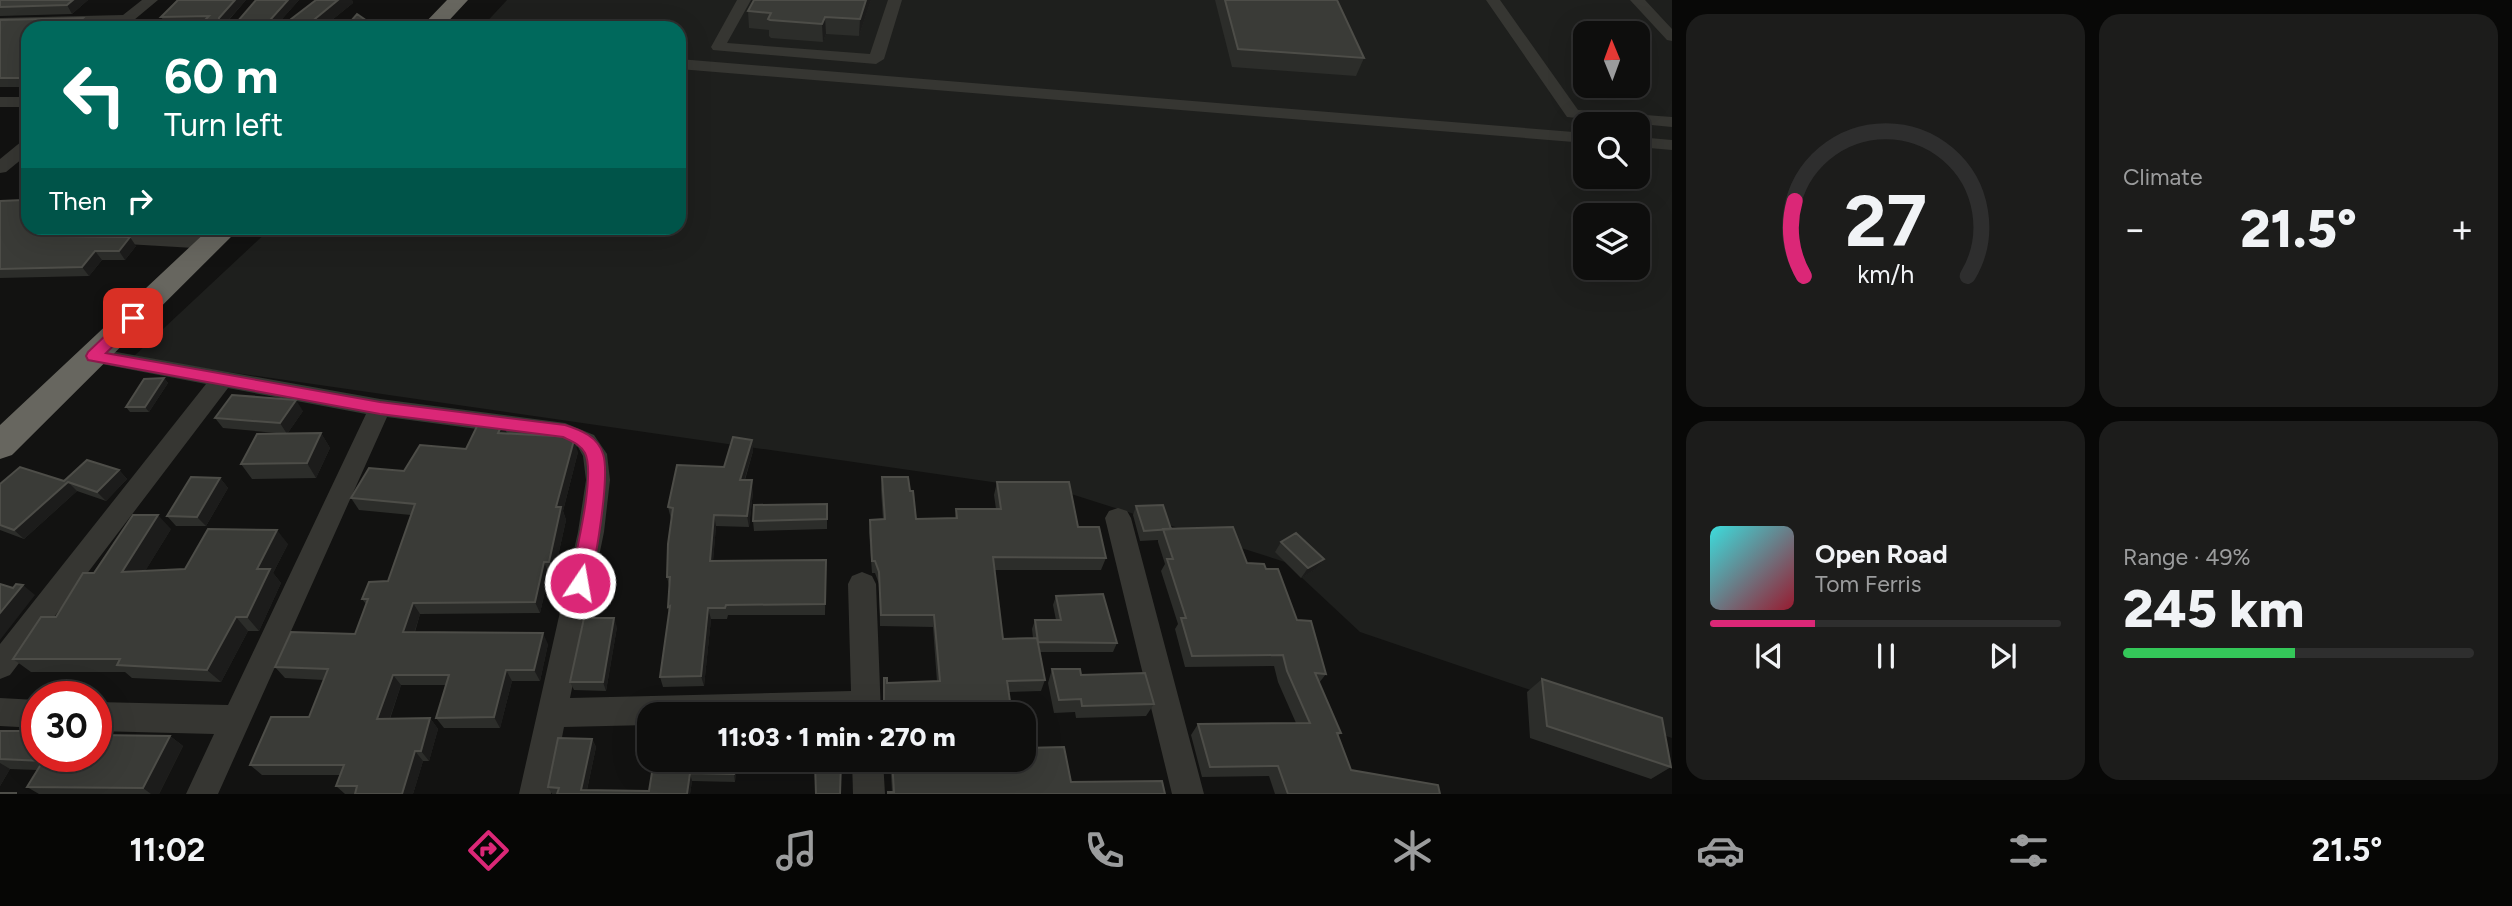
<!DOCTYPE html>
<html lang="en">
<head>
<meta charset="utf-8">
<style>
  :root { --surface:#0e0e0d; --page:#1c1c1b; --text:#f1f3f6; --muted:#9b9c9d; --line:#2e2e2e; --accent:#db2777 }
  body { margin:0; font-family:Figtree,sans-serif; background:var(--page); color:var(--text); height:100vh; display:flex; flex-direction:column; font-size:26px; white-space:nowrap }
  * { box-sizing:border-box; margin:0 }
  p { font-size:23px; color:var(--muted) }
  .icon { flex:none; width:38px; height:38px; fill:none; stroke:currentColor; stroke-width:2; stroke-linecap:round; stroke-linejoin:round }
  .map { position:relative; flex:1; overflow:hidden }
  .side { display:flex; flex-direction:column; gap:14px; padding:14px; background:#080807; width:840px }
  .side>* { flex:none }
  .top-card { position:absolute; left:21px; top:21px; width:665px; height:214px; border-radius:21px; box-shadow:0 7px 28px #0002,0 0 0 2px var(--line); background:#00695c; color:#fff; overflow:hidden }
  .needle { width:46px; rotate:359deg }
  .tools { position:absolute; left:1573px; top:21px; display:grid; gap:14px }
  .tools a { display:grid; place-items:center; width:77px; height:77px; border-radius:14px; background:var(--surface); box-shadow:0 7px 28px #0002,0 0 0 2px var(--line); font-size:35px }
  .speed { position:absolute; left:21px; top:681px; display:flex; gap:14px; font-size:35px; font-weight:700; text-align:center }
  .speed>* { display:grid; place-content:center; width:91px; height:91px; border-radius:50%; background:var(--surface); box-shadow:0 7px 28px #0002,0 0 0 2px var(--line); line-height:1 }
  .speed .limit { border:10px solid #d22; background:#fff; color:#111 }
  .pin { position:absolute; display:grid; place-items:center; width:60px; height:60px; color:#fff; margin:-30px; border-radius:14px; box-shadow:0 4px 10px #0006 }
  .me { position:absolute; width:77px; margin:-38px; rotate:12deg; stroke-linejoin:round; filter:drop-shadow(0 0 5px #0008) }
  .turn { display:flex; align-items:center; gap:24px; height:147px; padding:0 28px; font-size:32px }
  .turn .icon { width:91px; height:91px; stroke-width:2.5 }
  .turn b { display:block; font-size:49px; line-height:60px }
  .then { display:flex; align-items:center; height:66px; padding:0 28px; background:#0003; gap:14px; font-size:26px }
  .big { font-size:52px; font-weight:800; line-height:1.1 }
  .side .card { flex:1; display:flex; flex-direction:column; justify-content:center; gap:10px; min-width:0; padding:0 24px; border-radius:21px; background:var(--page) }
  .side .dial { align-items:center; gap:0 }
  .dial svg { height:182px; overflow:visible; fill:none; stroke:var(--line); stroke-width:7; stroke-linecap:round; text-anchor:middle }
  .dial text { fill:var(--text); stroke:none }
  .song { display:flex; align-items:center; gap:21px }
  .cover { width:84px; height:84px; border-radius:10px; background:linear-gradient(135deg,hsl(180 70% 55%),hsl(350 70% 35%)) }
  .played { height:7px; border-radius:4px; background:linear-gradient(90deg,var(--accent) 30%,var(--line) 30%) }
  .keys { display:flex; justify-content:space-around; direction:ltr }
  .heat { display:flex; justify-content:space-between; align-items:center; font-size:38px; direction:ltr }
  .charge { height:10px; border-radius:5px; background:linear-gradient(90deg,#34c759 49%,var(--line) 0) }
  .side .tiles { flex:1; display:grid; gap:14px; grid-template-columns:repeat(2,1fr) }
  .trip { position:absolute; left:637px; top:702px; width:399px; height:70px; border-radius:21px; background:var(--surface); box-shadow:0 7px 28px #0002,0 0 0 2px var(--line); font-weight:800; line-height:70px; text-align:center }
  .dock { display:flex; height:112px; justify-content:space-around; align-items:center; background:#060605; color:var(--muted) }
  .dock .icon { width:49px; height:49px }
  .dock .on { color:var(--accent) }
  .dock b { font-size:32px; color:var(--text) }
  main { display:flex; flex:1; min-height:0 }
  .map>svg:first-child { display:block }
</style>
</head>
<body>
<main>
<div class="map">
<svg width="1672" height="794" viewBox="0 0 1672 794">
  <rect width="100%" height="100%" fill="#121211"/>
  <path fill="#1e1f1d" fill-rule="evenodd" d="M 507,0 L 1672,0 L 1672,738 L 1360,632 L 1285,562 L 1068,493 L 132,358 L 271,228 L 679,228 L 679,28 L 481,28 ZM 1586,33 L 1638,33 L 1638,86 L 1586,86 ZM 1586,124 L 1638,124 L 1638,177 L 1586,177 ZM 1586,215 L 1638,215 L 1638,268 L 1586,268 Z"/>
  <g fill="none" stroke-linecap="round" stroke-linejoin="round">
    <path fill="#363632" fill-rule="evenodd" d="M 142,0 L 158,0 L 134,20 L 135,28 L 121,28 L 120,23 L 0,26 L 0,18 L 123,15 Z
      M 737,0 L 751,0 L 727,43 L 870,54 L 888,0 L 902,0 L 884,59 L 876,64 L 713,50 L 711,47 Z
      M 1486,0 L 1500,0 L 1578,110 L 1672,117 L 1672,127 L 1567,117 Z
      M 1630,0 L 1645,0 L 1672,29 L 1672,41 L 1667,40 Z
      M 679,59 L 1586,133 L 1586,143 L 679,69 Z
      M 0,97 L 28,97 L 28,107 L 0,107 Z
      M 1638,137 L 1672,140 L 1672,150 L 1638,147 Z
      M 28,140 L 28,154 L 6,172 L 0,173 L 0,159 L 22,141 Z
      M 99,232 L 211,237 L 221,243 L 211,249 L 92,242 L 89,238 L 92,234 Z
      M 94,348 L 380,399 L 565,423 L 594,435 L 607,454 L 610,480 L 604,532 L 570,698 L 851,691 L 848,584 L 852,576 L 862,572 L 872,576 L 876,584 L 881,714 L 649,714 L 649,725 L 564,727 L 551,794 L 519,794 L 578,532 L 586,480 L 583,456 L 578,447 L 562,440 L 387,417 L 218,794 L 186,794 L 214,734 L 96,731 L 96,702 L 228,705 L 366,414 L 228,388 L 10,675 L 0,679 L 0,644 L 206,384 L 86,361 L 83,356 L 86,351 Z
      M 1118,508 L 1127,511 L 1131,518 L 1204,794 L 1172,794 L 1105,518 L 1109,511 Z
      M 0,698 L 37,700 L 37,728 L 0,726 Z
      M 852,760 L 883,760 L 885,794 L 853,794 Z"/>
    <path fill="#67665f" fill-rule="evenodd" d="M 447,0 L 468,0 L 442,28 L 420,28 Z
      M 210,228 L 240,228 L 12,455 L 0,459 L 0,425 Z"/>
  </g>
  <path fill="#2c2d2a" d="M 0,0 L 88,0 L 72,14 L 0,16 Z
    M 177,0 L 246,0 L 228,21 L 238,21 L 256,0 L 299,0 L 274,28 L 201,25 L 166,25 L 161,17 Z
    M 316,0 L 352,0 L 353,3 L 322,28 L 288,28 L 286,23 Z
    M 871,0 L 859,36 L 826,34 L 823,42 L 771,38 L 769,36 L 769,30 L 749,28 L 748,11 Z
    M 1215,0 L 1337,0 L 1364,58 L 1356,76 L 1232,67 Z
    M 0,20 L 93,21 L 97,28 L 28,28 L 28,85 L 25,87 L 0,87 Z
    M 23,200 L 28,228 L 141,228 L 140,229 L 72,229 L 62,236 L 136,246 L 125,260 L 102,260 L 89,276 L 0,278 L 0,201 Z
    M 293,228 L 322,228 L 317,233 L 295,231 Z
    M 164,378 L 168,383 L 149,412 L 130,412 L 126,407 Z
    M 303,411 L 287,434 L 223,428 L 215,418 Z
    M 321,433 L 330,448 L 316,478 L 252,479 L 241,464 Z
    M 507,434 L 578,452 L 563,511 L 566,520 L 554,574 L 549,574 L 540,613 L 420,614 L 415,632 L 548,644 L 540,681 L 512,681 L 500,728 L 444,728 L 436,718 L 446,685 L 401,685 L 390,719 L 430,718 L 438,729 L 429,761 L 423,761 L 413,794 L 345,794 L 336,786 L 340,775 L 262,775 L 250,765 L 309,717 L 324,680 L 285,678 L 275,667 L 355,634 L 366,604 L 362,599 L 388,581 L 411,515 L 359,510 L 351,498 L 466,449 Z
    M 752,440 L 753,451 L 745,480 L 753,492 L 749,527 L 716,526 L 713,561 L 826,560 L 825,615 L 728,615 L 727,619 L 711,619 L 704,686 L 663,687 L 660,677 L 669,612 L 668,607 L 669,586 L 667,577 L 672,519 L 671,519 L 668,507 L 724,467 Z
    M 119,470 L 127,479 L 106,501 L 77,491 L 24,539 L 0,530 L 0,484 L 64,481 Z
    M 882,477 L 910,491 L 916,519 L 955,518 L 956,509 L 996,509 L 994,495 L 997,482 L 1078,527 L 1106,558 L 1101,570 L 994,570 L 1003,639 L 1033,638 L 1032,629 L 1035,620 L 1056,620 L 1053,605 L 1056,596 L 1117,643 L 1113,652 L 1040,652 L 1045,680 L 1041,691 L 1009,692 L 1011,708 L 1009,714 L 870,714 L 871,706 L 883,705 L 884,678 L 887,683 L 937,682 L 933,627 L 880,626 L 879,584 L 875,573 L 872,573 L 869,532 L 870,520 L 883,520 L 881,490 Z
    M 220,478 L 228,488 L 206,526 L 176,526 L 167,516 Z
    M 827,504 L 827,529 L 754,531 L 753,521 Z
    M 1136,506 L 1171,529 L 1247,563 L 1266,569 L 1297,620 L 1326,674 L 1319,683 L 1341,733 L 1338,736 L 1351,770 L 1440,794 L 1275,794 L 1269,776 L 1202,777 L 1191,735 L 1198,724 L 1296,723 L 1278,682 L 1274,666 L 1185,667 L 1175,629 L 1178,624 L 1161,571 L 1165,564 L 1158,542 L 1158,540 L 1140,541 L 1133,515 Z
    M 171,529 L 145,571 L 185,569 L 288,544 L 273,573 L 281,583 L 259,631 L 248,631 L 221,682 L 132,678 L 125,672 L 31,672 L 13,659 L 56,617 Z
    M 1281,542 L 1324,559 L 1317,568 L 1301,578 L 1275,552 Z
    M 610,574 L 605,597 L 593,597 L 592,592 Z
    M 617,627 L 606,691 L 574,690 L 570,682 Z
    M 1052,669 L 1081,675 L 1154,704 L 1146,716 L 1076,718 L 1075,712 L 1054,713 L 1048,683 Z
    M 1542,679 L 1671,767 L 1651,779 L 1530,738 L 1527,692 Z
    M 0,731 L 37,756 L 170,736 L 183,746 L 159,794 L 39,794 L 27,787 L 37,770 L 10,769 L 0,786 Z
    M 592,739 L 596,747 L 587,790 L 649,791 L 654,760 L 737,760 L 735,782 L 692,781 L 690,794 L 552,794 L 548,787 Z
    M 890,760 L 1024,760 L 892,792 Z"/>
  <path fill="#1c1c1b" d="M 73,0 L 88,0 L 72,14 L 67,5 Z
    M 235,0 L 246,0 L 223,26 L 219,21 L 219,18 Z
    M 288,0 L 299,0 L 274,28 L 263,28 Z
    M 338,0 L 352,0 L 353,3 L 322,28 L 312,28 L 310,23 Z
    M 866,0 L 871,0 L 859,36 L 860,19 Z
    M 825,17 L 826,34 L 823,42 L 822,24 Z
    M 83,18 L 87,26 L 93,21 L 97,28 L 85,28 L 81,20 Z
    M 367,21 L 369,28 L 361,28 Z
    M 28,70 L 28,85 L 25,87 L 19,78 Z
    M 54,228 L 71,228 L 72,229 L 59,237 L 53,229 Z
    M 314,228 L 322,228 L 317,233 Z
    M 130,237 L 136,246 L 125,260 L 119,251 Z
    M 95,251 L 102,260 L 89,276 L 82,267 Z
    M 164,378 L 168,383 L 149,412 L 145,407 Z
    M 296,400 L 303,411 L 287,434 L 280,423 Z
    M 503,423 L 508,436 L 498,433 Z
    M 321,433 L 330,448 L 316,478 L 307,463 Z
    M 574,440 L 578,452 L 563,511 L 566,520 L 554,574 L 549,562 L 556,507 Z
    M 752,440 L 753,451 L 741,491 L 740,480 Z
    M 119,470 L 127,479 L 106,501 L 97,492 Z
    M 220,478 L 228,488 L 206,526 L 197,517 Z
    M 752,480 L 753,492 L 749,527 L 747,516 Z
    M 68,482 L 77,491 L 24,539 L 14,530 Z
    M 158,515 L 171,529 L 136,586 L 122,572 Z
    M 714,515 L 716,526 L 712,572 L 710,561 Z
    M 277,530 L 288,544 L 273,573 L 281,583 L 259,631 L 247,617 L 257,569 Z
    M 1324,559 L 1317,568 L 1301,578 L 1308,568 Z
    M 544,562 L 549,574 L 540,613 L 535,602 Z
    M 609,569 L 610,574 L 605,597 L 604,592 Z
    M 23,585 L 35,595 L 0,640 L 0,613 Z
    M 413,603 L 420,614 L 411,643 L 403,632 Z
    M 708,608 L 711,619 L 704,686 L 701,676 Z
    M 236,617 L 248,631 L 221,682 L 207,670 Z
    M 614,618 L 617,627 L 606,691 L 603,682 Z
    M 543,633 L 548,644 L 540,681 L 534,670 Z
    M 506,670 L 512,681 L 500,728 L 494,717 Z
    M 393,675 L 401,685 L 386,729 L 377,719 Z
    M 430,718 L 438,729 L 429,761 L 421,751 Z
    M 170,736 L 183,746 L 159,794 L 151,794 L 143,788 Z
    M 592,739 L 596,747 L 586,794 L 581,790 Z
    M 415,751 L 423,761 L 413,794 L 402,794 Z
    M 735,760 L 737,760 L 735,782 L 734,774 Z
    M 0,763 L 10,769 L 0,786 Z
    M 690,773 L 692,781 L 690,794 L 687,794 Z"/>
  <path fill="#3a3b37" stroke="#4d4d48" stroke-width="2" d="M 0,0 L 73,0 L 67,5 L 0,7 Z
    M 178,0 L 235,0 L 219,18 L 219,21 L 238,21 L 256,0 L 288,0 L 263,28 L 197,28 L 209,16 L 161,17 Z
    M 316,0 L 338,0 L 310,23 L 286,23 Z
    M 754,0 L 866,0 L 860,19 L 825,17 L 822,24 L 770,20 L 768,19 L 771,13 L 748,11 Z
    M 1225,0 L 1337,0 L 1364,58 L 1238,49 Z
    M 357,14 L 367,21 L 361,28 L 345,28 Z
    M 83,18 L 81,20 L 93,21 L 85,28 L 28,28 L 28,70 L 19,78 L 0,78 L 0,20 Z
    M 28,195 L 28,228 L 54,228 L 53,229 L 58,236 L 130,237 L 119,251 L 95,251 L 82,267 L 0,269 L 0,201 L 23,200 Z
    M 164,378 L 145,407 L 126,407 L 144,379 Z
    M 232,395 L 296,400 L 280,423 L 215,418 Z
    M 480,420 L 503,423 L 498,433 L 572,437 L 574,440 L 556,507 L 561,507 L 549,562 L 544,562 L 535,602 L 413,603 L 403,632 L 543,633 L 534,670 L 506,670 L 494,717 L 436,718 L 449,675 L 393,675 L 377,719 L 430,718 L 421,751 L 415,751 L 402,794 L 355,794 L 357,786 L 336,786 L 344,765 L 250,765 L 271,717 L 309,717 L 328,669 L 275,667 L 291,632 L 355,634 L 368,599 L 362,599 L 369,582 L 388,581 L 415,504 L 351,498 L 369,468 L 404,471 L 420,445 L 466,449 Z
    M 321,433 L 307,463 L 241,464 L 257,434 Z
    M 733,437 L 752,440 L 740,480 L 752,480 L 747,516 L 714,515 L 710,561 L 826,560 L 825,604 L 726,605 L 725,608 L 708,608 L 701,676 L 660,677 L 670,606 L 668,607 L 670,577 L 667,577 L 668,544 L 673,508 L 668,507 L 677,465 L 724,467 Z
    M 87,460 L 119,470 L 97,492 L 68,482 L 14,530 L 0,525 L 0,484 L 20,467 L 64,481 Z
    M 191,477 L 220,478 L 197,517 L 167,516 Z
    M 882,477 L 908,477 L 910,491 L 913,491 L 916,519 L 957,518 L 956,509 L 1001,509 L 997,482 L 1069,482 L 1078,527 L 1099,527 L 1106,558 L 993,557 L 1003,639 L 1037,638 L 1045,680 L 1007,681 L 1011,708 L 942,710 L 943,714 L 871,714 L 871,706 L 884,705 L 884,678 L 887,678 L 887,683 L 940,681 L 934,615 L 881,615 L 879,572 L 875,561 L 872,561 L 870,520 L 885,519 Z
    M 827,504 L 827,519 L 753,521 L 754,505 Z
    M 1163,505 L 1171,529 L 1144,531 L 1136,506 Z
    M 133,515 L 158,515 L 122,572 L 185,569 L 208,529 L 277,530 L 257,569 L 270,569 L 247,617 L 236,617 L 207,670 L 117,665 L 120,659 L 13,659 L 41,617 L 56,617 L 83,573 L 94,573 Z
    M 1233,527 L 1247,563 L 1264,564 L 1266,569 L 1278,569 L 1297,620 L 1311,621 L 1326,674 L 1315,673 L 1341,733 L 1337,733 L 1351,770 L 1438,785 L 1440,794 L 1288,794 L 1278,766 L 1210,767 L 1198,724 L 1310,723 L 1287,671 L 1283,655 L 1192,656 L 1181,618 L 1186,618 L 1167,559 L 1173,559 L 1163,529 Z
    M 1296,533 L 1324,559 L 1308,568 L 1281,542 Z
    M 597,569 L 609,569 L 604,592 L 592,592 Z
    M 0,584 L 13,588 L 16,584 L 23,585 L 0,613 Z
    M 1103,594 L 1117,643 L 1038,642 L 1035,620 L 1061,620 L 1056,596 Z
    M 584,618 L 614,618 L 603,682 L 570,682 Z
    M 1052,669 L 1080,669 L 1081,675 L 1145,673 L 1154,704 L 1082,706 L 1081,699 L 1059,700 Z
    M 1542,679 L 1662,718 L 1671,767 L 1547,726 Z
    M 701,712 L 739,713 L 739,714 L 701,714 Z
    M 35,729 L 37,729 L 37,756 L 96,756 L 96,735 L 170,736 L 143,788 L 27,787 L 43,761 L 0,759 L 0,731 L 33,731 Z
    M 558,738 L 592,739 L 581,790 L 649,791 L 654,760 L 735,760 L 734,774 L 690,773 L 687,794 L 557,794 L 559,788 L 548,787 Z
    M 1064,747 L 1071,782 L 1162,781 L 1165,794 L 888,794 L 888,792 L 894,792 L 892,760 L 1024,760 L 1024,748 Z
    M 841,763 L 840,794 L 816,794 L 815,764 Z
    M 0,793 L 16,793 L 16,794 L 0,794 Z"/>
  <path fill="#db2777" stroke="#8e194d" stroke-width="2" d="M 133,313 L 140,318 L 138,322 L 106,353 L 380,402 L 565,425 C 581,430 598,437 603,454 C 610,474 596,569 586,589 L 580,592 L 573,589 L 570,583 C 575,556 596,475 585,453 C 580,444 571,441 563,437 L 380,414 L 88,360 L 86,356 L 88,352 L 127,315 Z"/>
</svg>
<div class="tools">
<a><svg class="needle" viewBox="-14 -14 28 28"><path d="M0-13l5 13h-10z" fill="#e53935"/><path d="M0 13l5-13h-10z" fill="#9b9c9d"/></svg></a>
<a><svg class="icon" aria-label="search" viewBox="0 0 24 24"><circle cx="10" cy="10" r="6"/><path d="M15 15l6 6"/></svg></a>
<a><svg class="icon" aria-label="layers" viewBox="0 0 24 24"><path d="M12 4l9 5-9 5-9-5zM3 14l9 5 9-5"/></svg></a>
</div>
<div class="speed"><div class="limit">30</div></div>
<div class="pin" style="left:133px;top:318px;background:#d93025"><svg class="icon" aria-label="arrive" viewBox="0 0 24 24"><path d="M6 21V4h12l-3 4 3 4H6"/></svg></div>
<svg class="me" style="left:580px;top:583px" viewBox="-20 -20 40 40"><circle r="17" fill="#db2777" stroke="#fff" stroke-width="3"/><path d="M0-11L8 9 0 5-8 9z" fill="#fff"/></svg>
<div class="trip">11:03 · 1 min · 270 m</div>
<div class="top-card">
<div class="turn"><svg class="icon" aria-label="left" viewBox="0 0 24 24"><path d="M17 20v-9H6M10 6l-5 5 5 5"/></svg><div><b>60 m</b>Turn left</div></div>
<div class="then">Then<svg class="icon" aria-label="right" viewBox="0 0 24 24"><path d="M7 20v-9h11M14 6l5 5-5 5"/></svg></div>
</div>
</div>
<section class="side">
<div class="tiles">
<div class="card dial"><svg viewBox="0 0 100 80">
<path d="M14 69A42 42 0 1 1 86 69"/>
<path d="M14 69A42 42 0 0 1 10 36" stroke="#db2777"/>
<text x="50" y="56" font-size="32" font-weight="700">27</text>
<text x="50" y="72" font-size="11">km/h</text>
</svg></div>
<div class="card"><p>Climate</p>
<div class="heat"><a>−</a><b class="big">21.5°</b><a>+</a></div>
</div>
<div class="card">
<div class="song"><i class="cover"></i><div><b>Open Road</b><p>Tom Ferris</p></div></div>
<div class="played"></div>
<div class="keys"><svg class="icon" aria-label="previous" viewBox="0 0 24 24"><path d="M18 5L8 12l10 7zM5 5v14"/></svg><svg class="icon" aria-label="pause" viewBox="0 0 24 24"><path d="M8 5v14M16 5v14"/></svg><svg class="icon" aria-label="next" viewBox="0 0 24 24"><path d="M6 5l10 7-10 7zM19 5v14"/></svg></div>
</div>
<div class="card"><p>Range · 49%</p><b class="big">245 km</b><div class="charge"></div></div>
</div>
</section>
</main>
<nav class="dock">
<b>11:02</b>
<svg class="icon on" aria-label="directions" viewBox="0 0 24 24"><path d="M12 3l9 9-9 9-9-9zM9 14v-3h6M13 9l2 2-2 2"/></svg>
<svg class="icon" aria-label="music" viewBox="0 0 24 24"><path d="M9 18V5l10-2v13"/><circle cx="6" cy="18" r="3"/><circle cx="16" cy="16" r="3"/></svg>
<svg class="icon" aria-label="phone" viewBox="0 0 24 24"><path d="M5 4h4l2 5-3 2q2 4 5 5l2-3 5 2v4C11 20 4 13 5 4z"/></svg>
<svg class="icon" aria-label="climate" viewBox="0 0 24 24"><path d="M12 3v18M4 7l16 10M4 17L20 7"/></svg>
<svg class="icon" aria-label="car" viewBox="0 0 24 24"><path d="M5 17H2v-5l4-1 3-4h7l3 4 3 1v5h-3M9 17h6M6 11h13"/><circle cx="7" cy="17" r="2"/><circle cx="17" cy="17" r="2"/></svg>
<svg class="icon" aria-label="filters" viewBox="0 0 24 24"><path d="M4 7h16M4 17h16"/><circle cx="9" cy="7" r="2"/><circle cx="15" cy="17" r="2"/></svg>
<b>21.5°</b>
</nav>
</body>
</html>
